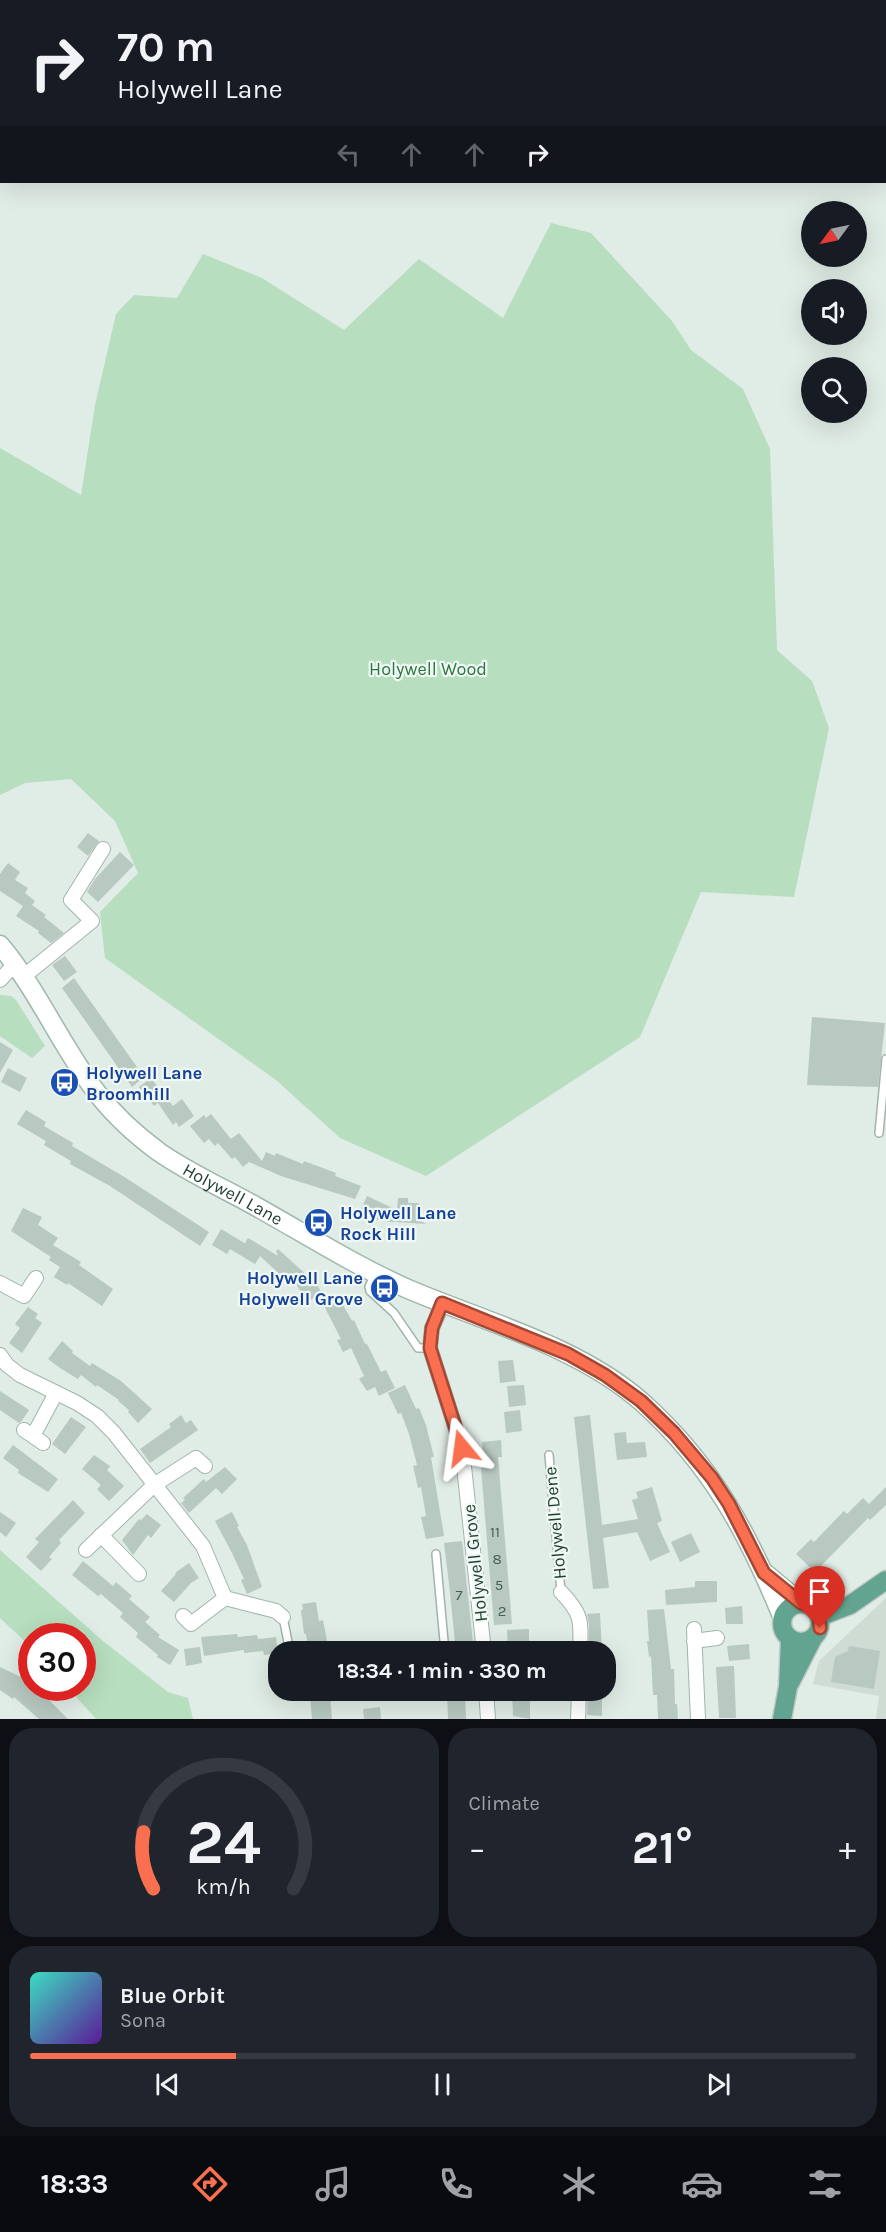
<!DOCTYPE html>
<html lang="en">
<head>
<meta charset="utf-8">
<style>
  :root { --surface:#171b24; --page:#20242c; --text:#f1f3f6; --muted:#9ea1a6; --line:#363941; --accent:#fa6f50 }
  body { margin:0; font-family:Karla,sans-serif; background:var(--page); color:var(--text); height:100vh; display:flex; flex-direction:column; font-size:22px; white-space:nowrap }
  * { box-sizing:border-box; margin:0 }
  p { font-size:20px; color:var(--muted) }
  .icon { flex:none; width:33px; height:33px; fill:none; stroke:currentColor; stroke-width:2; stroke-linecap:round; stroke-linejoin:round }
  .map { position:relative; height:1719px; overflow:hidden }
  .details { display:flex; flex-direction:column; gap:9px; padding:9px; background:#0d0f14; flex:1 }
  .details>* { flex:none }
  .guide { position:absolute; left:0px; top:0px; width:886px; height:183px; box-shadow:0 6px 24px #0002; background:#171b24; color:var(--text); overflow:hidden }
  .needle { width:39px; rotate:237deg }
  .fabs { position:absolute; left:801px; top:201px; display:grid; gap:12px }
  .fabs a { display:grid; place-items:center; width:66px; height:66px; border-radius:50%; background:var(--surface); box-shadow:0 6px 24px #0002; font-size:30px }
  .speed { position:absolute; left:18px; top:1623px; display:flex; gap:12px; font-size:30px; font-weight:700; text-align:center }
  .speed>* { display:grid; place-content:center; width:78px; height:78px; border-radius:50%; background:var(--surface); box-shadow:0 6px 24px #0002; line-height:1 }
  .speed .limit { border:9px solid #d22; background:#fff; color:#111 }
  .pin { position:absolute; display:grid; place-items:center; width:51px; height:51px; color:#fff; margin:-62px -26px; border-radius:50% 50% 50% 0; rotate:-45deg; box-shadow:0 0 6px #0007 }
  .pin .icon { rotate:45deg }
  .me { position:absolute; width:66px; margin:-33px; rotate:344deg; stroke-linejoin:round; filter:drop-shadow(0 0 4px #0008) }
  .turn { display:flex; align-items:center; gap:21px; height:126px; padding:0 18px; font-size:27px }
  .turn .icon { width:78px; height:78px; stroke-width:2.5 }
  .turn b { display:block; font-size:42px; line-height:51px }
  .lanes { display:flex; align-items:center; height:57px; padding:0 18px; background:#0003; justify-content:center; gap:30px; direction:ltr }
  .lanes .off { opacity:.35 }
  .big { font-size:45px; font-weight:700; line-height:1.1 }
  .details .tile { flex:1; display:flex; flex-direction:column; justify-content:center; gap:9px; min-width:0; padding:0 21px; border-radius:24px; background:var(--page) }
  .details .dial { align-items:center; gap:0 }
  .dial svg { height:156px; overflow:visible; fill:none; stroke:var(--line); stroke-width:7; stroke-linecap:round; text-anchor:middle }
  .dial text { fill:var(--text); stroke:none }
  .song { display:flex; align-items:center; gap:18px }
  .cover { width:72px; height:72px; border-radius:9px; background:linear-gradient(135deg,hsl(170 70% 55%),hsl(270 70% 35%)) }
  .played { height:6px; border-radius:3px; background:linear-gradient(90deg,var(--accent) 25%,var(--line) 25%) }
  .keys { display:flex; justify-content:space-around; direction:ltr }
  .heat { display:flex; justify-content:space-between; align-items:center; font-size:33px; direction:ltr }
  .details .tiles { flex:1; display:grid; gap:9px; grid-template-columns:1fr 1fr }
  .tile:last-child { grid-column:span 2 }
  .trip { position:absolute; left:268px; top:1641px; width:348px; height:60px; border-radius:24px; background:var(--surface); box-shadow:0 6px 24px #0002; font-weight:700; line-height:60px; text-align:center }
  .tabs { display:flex; height:96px; justify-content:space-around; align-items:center; background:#090b0e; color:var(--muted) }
  .tabs .icon { width:42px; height:42px }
  .tabs .current { color:var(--accent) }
  .tabs b { font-size:27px; color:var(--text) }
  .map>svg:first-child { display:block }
</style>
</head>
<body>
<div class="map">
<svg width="886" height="1719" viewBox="0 0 886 1719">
  <rect width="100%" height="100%" fill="#e0ece6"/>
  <path fill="#cedcd4" d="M 886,1598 L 886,1719 L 876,1719 L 879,1696 L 813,1684 L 819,1661 Z"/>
  <path fill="#b7debf" d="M 551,223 L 591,233 L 672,321 L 691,350 L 743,389 L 770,449 L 777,650 L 812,681 L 829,728 L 794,897 L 701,892 L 640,1037 L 426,1176 L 340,1138 L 276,1080 L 105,958 L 100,912 L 138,873 L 115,821 L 71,779 L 25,783 L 0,795 L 0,448 L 81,495 L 95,405 L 116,314 L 134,295 L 177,298 L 203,254 L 262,278 L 344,330 L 419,259 L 503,318 Z
    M 0,995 L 11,996 L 16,1000 L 45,1046 L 32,1058 L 0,1036 Z
    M 0,1550 L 103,1641 L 168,1692 L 188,1698 L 193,1719 L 96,1719 L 68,1688 L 82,1688 L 82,1636 L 32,1636 L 31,1647 L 0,1618 Z"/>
  <path fill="#b8c9c1" d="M 88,833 L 99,841 L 88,856 L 77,847 Z
    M 120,852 L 134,865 L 98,902 L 87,892 L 95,879 Z
    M 8,863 L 20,872 L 15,880 L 28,888 L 25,893 L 35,901 L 32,905 L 46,915 L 44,917 L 64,933 L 51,943 L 38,933 L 39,931 L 16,916 L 23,906 L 0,891 L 0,874 Z
    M 65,956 L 77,972 L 64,981 L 52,965 Z
    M 74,978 L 144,1077 L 132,1087 L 62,988 Z
    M 812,1017 L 885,1023 L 878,1087 L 807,1085 Z
    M 0,1042 L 13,1050 L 0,1073 Z
    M 8,1068 L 27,1078 L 20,1092 L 1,1082 Z
    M 151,1078 L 173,1106 L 182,1099 L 194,1116 L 179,1127 L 176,1122 L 173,1125 L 158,1103 L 154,1106 L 139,1087 Z
    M 26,1110 L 46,1122 L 44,1126 L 73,1143 L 72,1146 L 126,1178 L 209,1232 L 200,1246 L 110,1186 L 70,1164 L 71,1161 L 44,1145 L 46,1141 L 17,1124 Z
    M 211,1114 L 231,1139 L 239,1133 L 262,1161 L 266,1152 L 275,1156 L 276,1153 L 303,1164 L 304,1161 L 336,1173 L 335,1176 L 361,1186 L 355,1199 L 281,1176 L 249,1162 L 243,1167 L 235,1157 L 232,1159 L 218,1143 L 215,1146 L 209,1139 L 204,1143 L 190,1126 L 204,1115 L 206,1118 Z
    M 367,1196 L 397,1210 L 398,1198 L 408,1198 L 408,1203 L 419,1203 L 418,1219 L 426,1224 L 380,1221 L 360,1212 Z
    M 23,1208 L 42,1217 L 38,1225 L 58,1238 L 53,1245 L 81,1262 L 79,1265 L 113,1289 L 102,1306 L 68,1283 L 67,1285 L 54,1277 L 60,1267 L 49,1260 L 51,1257 L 11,1231 Z
    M 221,1229 L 246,1244 L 245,1243 L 248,1238 L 278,1256 L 276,1251 L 278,1249 L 309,1277 L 311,1275 L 322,1293 L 307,1302 L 290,1274 L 285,1279 L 260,1256 L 255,1264 L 230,1249 L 227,1254 L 212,1245 Z
    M 338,1296 L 352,1321 L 354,1320 L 365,1344 L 367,1344 L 381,1372 L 386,1370 L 395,1388 L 379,1396 L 375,1387 L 367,1391 L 359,1379 L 364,1376 L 351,1348 L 343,1352 L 337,1340 L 341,1339 L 323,1304 Z
    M 28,1307 L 38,1314 L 35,1318 L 42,1323 L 22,1353 L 9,1343 L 20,1328 L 15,1324 Z
    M 62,1341 L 73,1351 L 72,1353 L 90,1366 L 92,1363 L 121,1381 L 152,1409 L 138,1423 L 128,1412 L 129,1410 L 118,1401 L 119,1400 L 97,1385 L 96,1387 L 81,1375 L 78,1379 L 60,1368 L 48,1359 Z
    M 513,1360 L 516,1381 L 500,1383 L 498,1361 Z
    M 405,1385 L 416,1409 L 419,1408 L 426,1425 L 434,1457 L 431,1457 L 444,1536 L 426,1539 L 421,1517 L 426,1516 L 421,1487 L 418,1488 L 413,1466 L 417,1465 L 409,1434 L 401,1413 L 398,1414 L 388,1393 Z
    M 524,1385 L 526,1405 L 509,1407 L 507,1386 Z
    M 0,1391 L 29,1410 L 21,1422 L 19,1423 L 0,1410 Z
    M 520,1410 L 522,1431 L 506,1433 L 504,1412 Z
    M 181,1415 L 186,1423 L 191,1420 L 198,1430 L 150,1463 L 140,1449 L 171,1427 L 169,1424 Z
    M 590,1415 L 602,1525 L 638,1519 L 632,1500 L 638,1498 L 636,1492 L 652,1487 L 662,1521 L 657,1523 L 670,1552 L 650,1561 L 637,1532 L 603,1538 L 609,1588 L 593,1589 L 574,1417 Z
    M 71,1417 L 86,1427 L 65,1454 L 52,1444 Z
    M 626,1432 L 627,1443 L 645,1442 L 647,1457 L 617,1460 L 614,1433 Z
    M 501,1440 L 502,1457 L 498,1457 L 512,1624 L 494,1625 L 481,1468 L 484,1467 L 482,1442 Z
    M 13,1445 L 58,1479 L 48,1492 L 18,1473 L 19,1470 L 3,1458 Z
    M 94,1455 L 110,1466 L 107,1470 L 124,1486 L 109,1501 L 97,1489 L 101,1485 L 82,1469 Z
    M 225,1467 L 237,1479 L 222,1494 L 216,1488 L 189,1513 L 181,1503 L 185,1500 L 183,1498 L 204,1479 L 206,1482 Z
    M 886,1487 L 886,1505 L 870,1520 L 868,1518 L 815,1572 L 796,1554 L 811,1539 L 814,1542 L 844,1511 L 847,1514 L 863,1498 L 869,1504 Z
    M 73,1500 L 85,1513 L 59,1540 L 61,1543 L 49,1557 L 52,1559 L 41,1571 L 26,1557 L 39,1542 L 35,1539 Z
    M 0,1512 L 16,1523 L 6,1537 L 0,1532 Z
    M 232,1512 L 239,1526 L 237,1527 L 247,1545 L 262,1587 L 247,1594 L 241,1580 L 244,1579 L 232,1553 L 215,1521 Z
    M 147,1514 L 161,1525 L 151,1538 L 148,1535 L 133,1555 L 122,1540 L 139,1519 L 141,1520 Z
    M 691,1533 L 700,1552 L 680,1562 L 671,1542 Z
    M 462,1541 L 463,1549 L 474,1652 L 456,1652 L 449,1584 L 444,1543 Z
    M 83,1561 L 113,1586 L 116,1582 L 132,1596 L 129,1599 L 150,1617 L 145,1622 L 160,1635 L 158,1637 L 179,1650 L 170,1665 L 157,1657 L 158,1655 L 136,1637 L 138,1633 L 120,1617 L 123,1613 L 101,1594 L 98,1596 L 72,1575 Z
    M 189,1563 L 199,1578 L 191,1583 L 174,1602 L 161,1591 L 176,1574 L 175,1573 Z
    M 695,1581 L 717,1581 L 717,1602 L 666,1605 L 665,1590 L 695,1587 Z
    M 316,1602 L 319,1621 L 323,1620 L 329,1651 L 309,1651 L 306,1634 L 304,1634 L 301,1610 L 303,1610 L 302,1604 Z
    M 742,1606 L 743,1624 L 726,1624 L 725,1608 Z
    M 664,1609 L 671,1669 L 674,1669 L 675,1704 L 677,1704 L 678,1719 L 658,1719 L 657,1695 L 653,1695 L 651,1656 L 649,1657 L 647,1641 L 649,1641 L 647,1610 Z
    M 600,1613 L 602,1652 L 589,1652 L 589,1625 L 587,1614 Z
    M 529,1629 L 529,1651 L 508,1652 L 507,1630 Z
    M 237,1634 L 238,1637 L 257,1635 L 258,1639 L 276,1637 L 278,1653 L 264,1655 L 263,1651 L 244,1653 L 244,1650 L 204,1656 L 201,1637 Z
    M 749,1644 L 750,1659 L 729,1661 L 727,1646 Z
    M 849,1646 L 880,1651 L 874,1689 L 831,1682 L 835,1657 L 848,1651 Z
    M 200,1647 L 202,1663 L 186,1666 L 184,1649 Z
    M 734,1666 L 736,1718 L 719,1718 L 716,1667 Z
    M 0,1667 L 19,1676 L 32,1685 L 32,1688 L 39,1690 L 68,1719 L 39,1719 L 14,1697 L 13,1699 L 0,1690 Z
    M 447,1690 L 465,1690 L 466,1719 L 448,1719 Z
    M 512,1690 L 530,1690 L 530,1719 L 513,1716 Z
    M 588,1690 L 602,1690 L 602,1716 L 587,1715 Z
    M 330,1694 L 332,1719 L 312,1719 L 310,1696 Z
    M 380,1707 L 381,1719 L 364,1719 L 363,1709 Z"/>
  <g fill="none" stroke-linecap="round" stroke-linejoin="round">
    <defs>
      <path id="service" d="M 879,1133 L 886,1059
        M 374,1275 L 369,1287 L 370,1291 L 394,1313 L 418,1348 L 430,1348
        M 549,1455 L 561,1592
        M 436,1554 L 445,1652
        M 283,1617 L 290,1652"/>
      <path id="minor" d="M 23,977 L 92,921 L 71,900 L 103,849
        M 0,980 L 14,965
        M 0,1283 L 24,1296 L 36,1278
        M 443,1303 L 432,1328 L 430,1348 L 462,1448 L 484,1652
        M 0,1355 L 7,1365 L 20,1375 L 77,1403 L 97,1416 L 114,1433 L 203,1546 L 225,1598 L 276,1611 L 283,1617
        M 24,1430 L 43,1443
        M 33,1436 L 56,1393
        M 101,1535 L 139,1574
        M 86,1550 L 154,1485 L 196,1458 L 205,1466
        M 561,1592 C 583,1615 581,1621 580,1652
        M 183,1616 L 191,1624 L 225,1598
        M 694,1629 L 698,1719
        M 694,1641 L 717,1638
        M 486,1690 L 488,1719
        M 578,1719 L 579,1690"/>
      <g id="secondary">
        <path id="s1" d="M 0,945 C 38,990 61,1046 97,1093 C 114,1115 136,1135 159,1152 C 189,1173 225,1189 257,1207 C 307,1235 356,1266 408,1289 C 485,1322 579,1346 643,1403 C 711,1464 748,1533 782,1616"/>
        <path d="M 766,1574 L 801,1603"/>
      </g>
      <path id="primary" d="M782 1623a19 19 0 1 1 38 0a19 19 0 1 1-38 0Z
        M 819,1617 L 850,1605 L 886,1580
        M 790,1683 L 813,1638
        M 782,1719 L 788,1687 L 790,1640"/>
    </defs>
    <use href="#service" stroke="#a2b4ad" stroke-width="10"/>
    <use href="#minor" stroke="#a2b4ad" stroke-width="16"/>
    <use href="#secondary" stroke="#9db8ad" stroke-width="21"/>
    <use href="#primary" stroke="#c0c9c6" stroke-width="21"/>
    <use href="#service" stroke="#fff" stroke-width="7"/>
    <use href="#minor" stroke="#fff" stroke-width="14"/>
    <use href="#secondary" stroke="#fff" stroke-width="18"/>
    <use href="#primary" stroke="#62a48f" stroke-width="18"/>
  </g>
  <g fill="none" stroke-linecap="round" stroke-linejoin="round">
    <defs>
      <path id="route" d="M 462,1448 L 430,1348 L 432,1328 L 442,1303 L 568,1354 L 605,1375 L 641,1401 L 674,1433 L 712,1478 L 729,1504 L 764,1573 L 801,1603 L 812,1607 L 819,1617 L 820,1628"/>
    </defs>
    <use href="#route" stroke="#a24834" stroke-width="15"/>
    <use href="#route" stroke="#fa6f50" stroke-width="10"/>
  </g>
  <defs>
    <symbol id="bus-disc" viewBox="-11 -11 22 22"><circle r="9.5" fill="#1a4fb4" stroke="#f0f8f4"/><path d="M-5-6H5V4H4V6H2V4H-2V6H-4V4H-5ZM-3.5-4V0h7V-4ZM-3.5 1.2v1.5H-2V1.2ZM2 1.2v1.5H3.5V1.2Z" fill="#fff"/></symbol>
  </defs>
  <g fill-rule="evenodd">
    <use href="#bus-disc" x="48" y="1066" width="33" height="33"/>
    <use href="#bus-disc" x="302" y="1206" width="33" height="33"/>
    <use href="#bus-disc" x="368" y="1272" width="33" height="33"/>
  </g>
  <g text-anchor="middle" stroke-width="4.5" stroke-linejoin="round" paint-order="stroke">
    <g font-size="15" fill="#456056">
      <text x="495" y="1537">11</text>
      <text x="497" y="1564">8</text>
      <text x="499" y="1590">5</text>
      <text x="459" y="1600">7</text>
      <text x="502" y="1616">2</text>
    </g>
    <g font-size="18" fill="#287641" stroke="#f0f8f4">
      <text x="428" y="675">Holywell Wood</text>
    </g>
    <g font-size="18" font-weight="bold" fill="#164399" stroke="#f0f8f4" text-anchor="start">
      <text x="86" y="1079">Holywell Lane<tspan x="86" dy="21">Broomhill</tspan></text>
      <text x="340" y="1219">Holywell Lane<tspan x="340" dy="21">Rock Hill</tspan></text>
      <text x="363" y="1284" text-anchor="end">Holywell Lane<tspan x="363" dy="21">Holywell Grove</tspan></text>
    </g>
    <g font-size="18" fill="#1f3d33" stroke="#f0f8f4">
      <text dy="6" stroke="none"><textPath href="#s1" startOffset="348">Holywell Lane</textPath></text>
      <text transform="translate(555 1523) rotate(-95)" y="6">Holywell Dene</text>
      <text transform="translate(475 1563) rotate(-96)" y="6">Holywell Grove</text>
    </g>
  </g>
</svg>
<div class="fabs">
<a><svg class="needle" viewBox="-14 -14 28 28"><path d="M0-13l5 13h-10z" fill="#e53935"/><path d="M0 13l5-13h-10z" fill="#9ea1a6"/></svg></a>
<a><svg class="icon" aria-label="sound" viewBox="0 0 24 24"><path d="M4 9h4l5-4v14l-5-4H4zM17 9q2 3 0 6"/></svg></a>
<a><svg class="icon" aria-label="search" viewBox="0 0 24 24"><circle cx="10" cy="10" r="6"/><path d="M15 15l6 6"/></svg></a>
</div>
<div class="speed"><div class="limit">30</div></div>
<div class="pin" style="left:820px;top:1628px;background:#d93025"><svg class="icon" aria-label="arrive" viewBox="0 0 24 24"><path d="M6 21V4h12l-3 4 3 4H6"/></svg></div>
<svg class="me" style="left:462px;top:1448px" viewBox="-20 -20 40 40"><path d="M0-17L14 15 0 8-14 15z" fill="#fa6f50" stroke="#fff" stroke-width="4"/></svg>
<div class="trip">18:34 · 1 min · 330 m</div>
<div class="guide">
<div class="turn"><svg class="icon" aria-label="right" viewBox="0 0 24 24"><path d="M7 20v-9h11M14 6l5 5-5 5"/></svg><div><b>70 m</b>Holywell Lane</div></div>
<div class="lanes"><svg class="icon off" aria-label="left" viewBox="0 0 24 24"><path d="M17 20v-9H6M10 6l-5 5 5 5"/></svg><svg class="icon off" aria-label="ahead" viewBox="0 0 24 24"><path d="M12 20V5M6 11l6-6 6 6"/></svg><svg class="icon off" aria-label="ahead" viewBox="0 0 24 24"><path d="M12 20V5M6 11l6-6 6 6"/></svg><svg class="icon" aria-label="right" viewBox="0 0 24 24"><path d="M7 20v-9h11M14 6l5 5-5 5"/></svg></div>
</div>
</div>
<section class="details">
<div class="tiles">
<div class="tile dial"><svg viewBox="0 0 100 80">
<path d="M14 69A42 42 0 1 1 86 69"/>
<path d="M14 69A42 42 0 0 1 9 40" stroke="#fa6f50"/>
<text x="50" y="56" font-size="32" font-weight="700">24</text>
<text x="50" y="72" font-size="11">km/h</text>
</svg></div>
<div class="tile"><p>Climate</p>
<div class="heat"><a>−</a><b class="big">21°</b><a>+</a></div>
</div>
<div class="tile">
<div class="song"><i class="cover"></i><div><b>Blue Orbit</b><p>Sona</p></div></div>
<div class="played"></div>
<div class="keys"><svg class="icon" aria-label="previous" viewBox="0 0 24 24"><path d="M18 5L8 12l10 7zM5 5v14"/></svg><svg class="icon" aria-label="pause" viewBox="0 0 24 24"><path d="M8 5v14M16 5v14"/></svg><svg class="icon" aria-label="next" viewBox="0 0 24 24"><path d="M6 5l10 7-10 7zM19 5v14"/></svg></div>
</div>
</div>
</section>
<nav class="tabs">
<b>18:33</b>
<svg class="icon current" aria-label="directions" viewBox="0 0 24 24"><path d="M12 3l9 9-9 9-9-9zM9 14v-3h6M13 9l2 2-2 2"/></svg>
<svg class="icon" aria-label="music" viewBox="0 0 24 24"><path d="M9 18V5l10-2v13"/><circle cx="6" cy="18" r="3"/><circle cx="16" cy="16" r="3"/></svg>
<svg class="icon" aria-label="phone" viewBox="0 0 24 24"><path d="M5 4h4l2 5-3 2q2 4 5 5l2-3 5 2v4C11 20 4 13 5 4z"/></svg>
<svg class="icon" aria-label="climate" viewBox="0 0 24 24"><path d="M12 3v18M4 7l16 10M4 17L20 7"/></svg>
<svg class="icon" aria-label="car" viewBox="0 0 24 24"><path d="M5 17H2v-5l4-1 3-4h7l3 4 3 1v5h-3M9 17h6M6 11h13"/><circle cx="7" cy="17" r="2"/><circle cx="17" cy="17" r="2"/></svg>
<svg class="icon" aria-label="filters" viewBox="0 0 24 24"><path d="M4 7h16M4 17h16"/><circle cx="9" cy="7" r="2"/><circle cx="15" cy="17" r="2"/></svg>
</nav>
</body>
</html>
